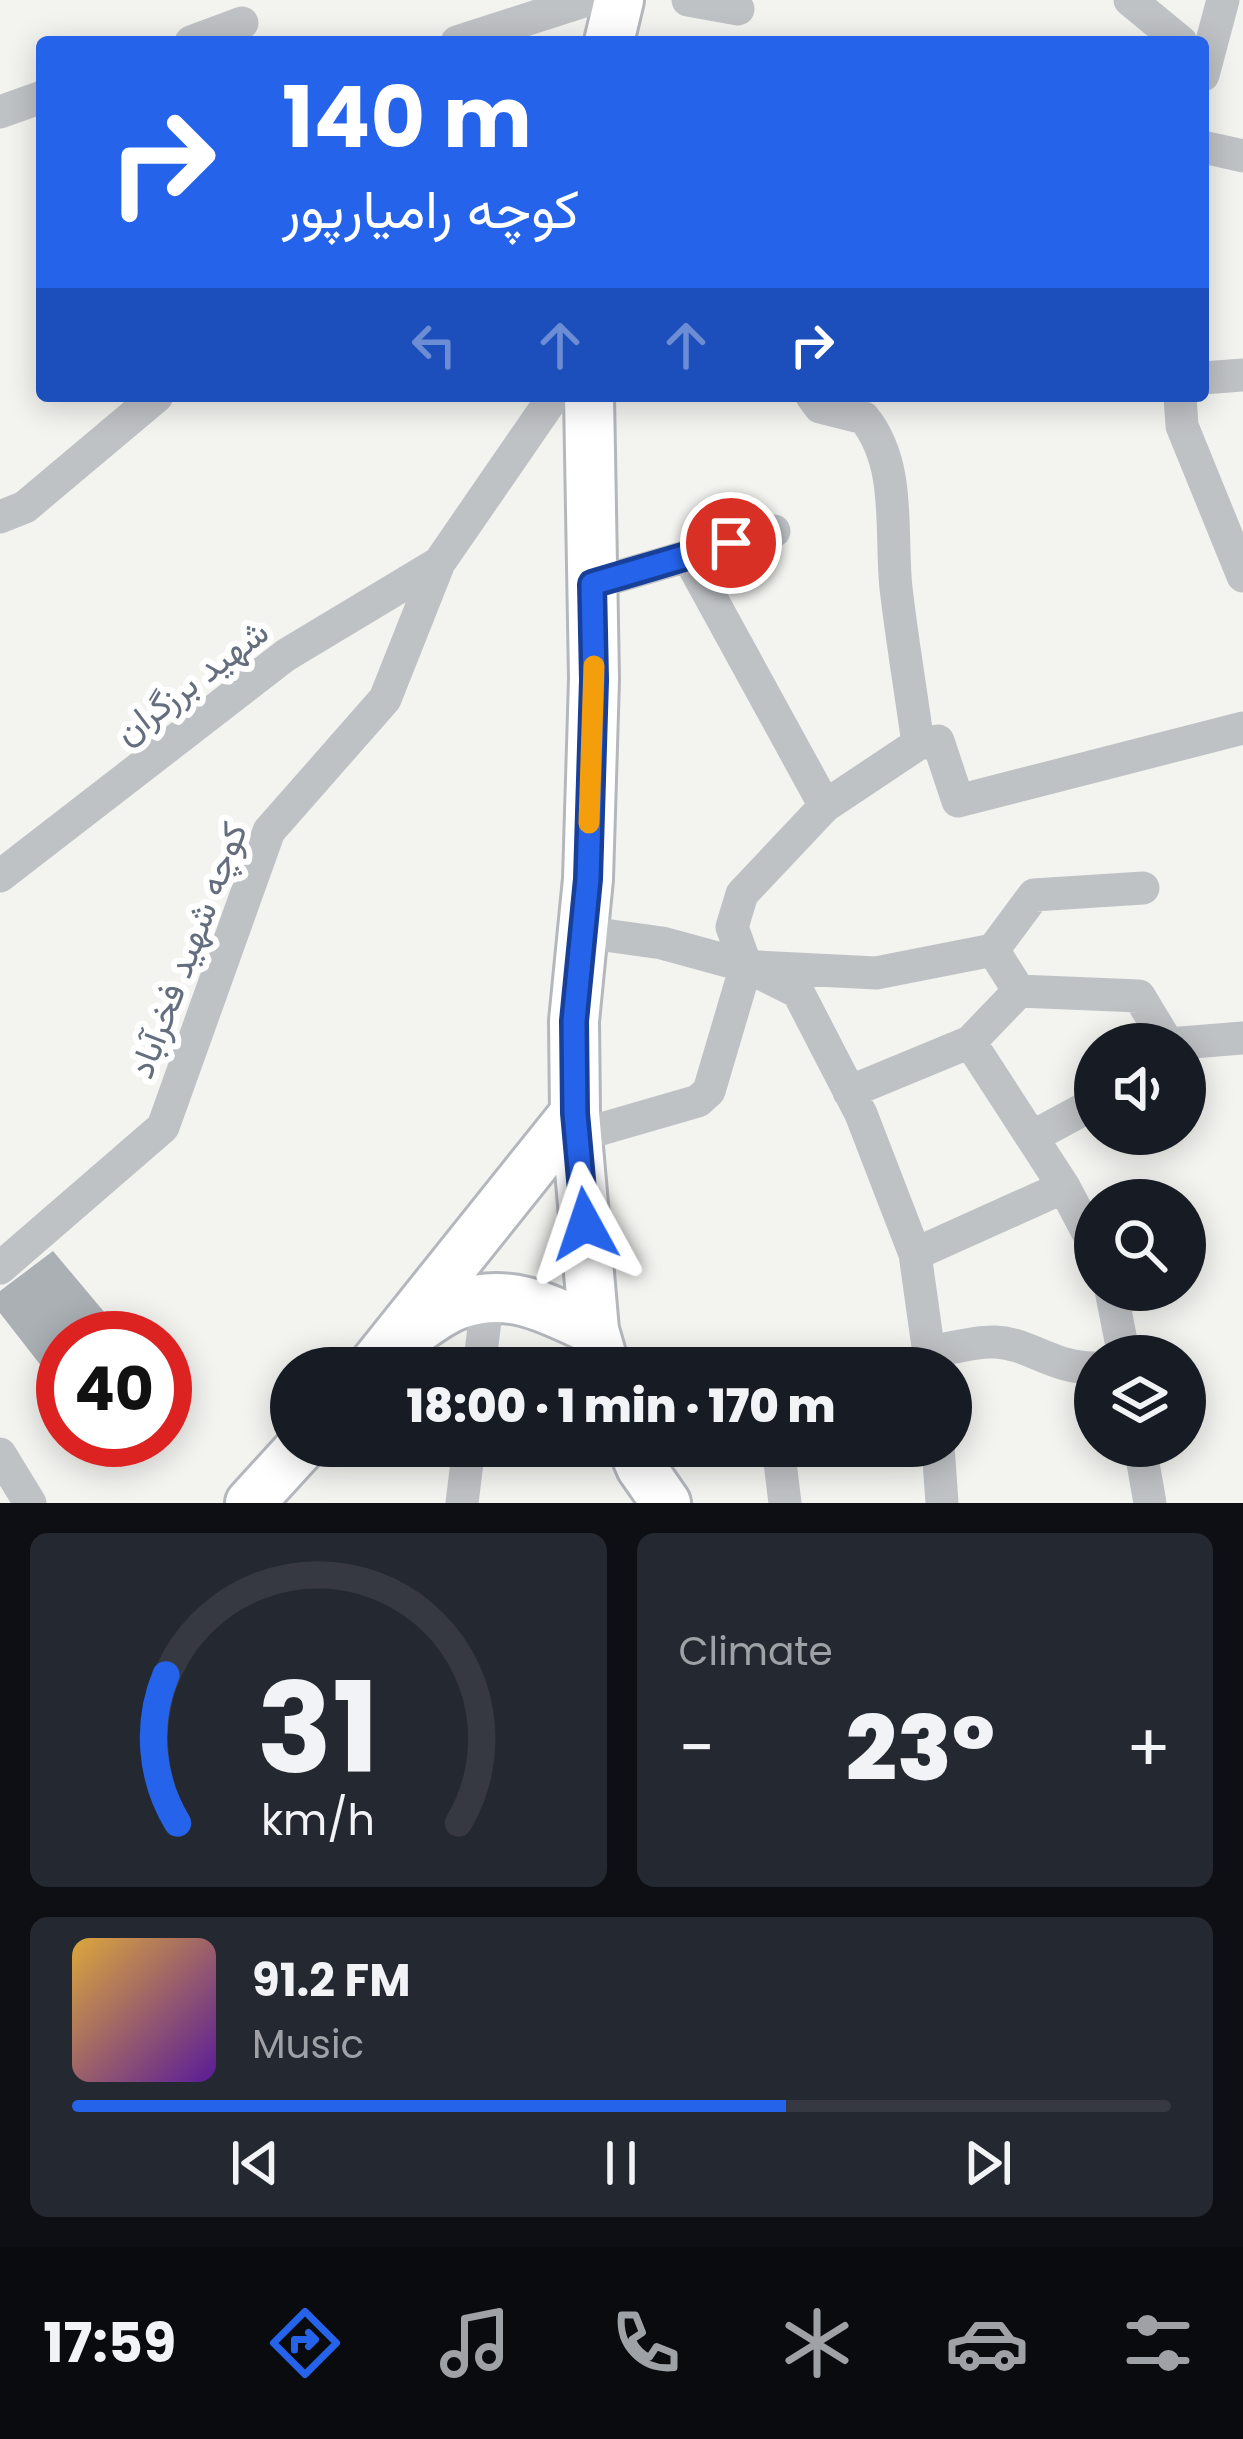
<!DOCTYPE html>
<html lang="en">
<head>
<meta charset="utf-8">
<style>
  :root { --surface:#171b24; --page:#242831; --text:#f1f3f6; --muted:#9ea1a6; --line:#363941; --accent:#2563eb }
  body { margin:0; font-family:Poppins,Vazirmatn,sans-serif; background:var(--page); color:var(--text); height:100vh; display:flex; flex-direction:column; font-size:45px; white-space:nowrap }
  * { box-sizing:border-box; margin:0 }
  p { font-size:39px; color:var(--muted) }
  .icon { flex:none; width:66px; height:66px; fill:none; stroke:currentColor; stroke-width:2; stroke-linecap:round; stroke-linejoin:round }
  .map { position:relative; height:1503px; overflow:hidden }
  .panel { display:flex; flex-direction:column; gap:30px; padding:30px; background:#0d0f14; flex:1 }
  .panel>* { flex:none }
  .banner { position:absolute; left:36px; top:36px; width:1173px; height:366px; border-radius:12px; box-shadow:0 6px 30px #0003; background:#2563eb; color:#fff; overflow:hidden }
  .fabs { position:absolute; left:1074px; top:1023px; display:grid; gap:24px }
  .fabs a { display:grid; place-items:center; width:132px; height:132px; border-radius:50%; background:var(--surface); box-shadow:0 6px 30px #0003; font-size:60px }
  .speed { position:absolute; left:36px; top:1311px; display:flex; gap:24px; font-size:60px; font-weight:700; text-align:center }
  .speed>* { display:grid; place-content:center; width:156px; height:156px; border-radius:50%; background:var(--surface); box-shadow:0 6px 30px #0003; line-height:1 }
  .speed .limit { border:18px solid #d22; background:#fff; color:#111 }
  .pin { position:absolute; display:grid; place-items:center; width:102px; height:102px; color:#fff; margin:-51px; border:6px solid #fff; border-radius:50%; box-shadow:0 3px 12px #0007 }
  .me { position:absolute; width:132px; margin:-66px; rotate:355deg; stroke-linejoin:round; filter:drop-shadow(0 0 9px #0008) }
  .turn { display:flex; align-items:center; gap:42px; height:252px; padding:0 48px; font-size:54px }
  .turn .icon { width:156px; height:156px; stroke-width:2.5 }
  .turn b { display:block; font-size:84px; line-height:102px }
  .lanes { display:flex; align-items:center; height:114px; padding:0 48px; background:#0003; justify-content:center; gap:60px; direction:ltr }
  .lanes .off { opacity:.35 }
  .big { font-size:90px; font-weight:800; line-height:1.1 }
  .panel .widget { flex:1; display:flex; flex-direction:column; justify-content:center; gap:18px; min-width:0; padding:0 42px; border-radius:18px; background:var(--page) }
  .panel .dial { align-items:center; gap:0 }
  .dial svg { height:312px; overflow:visible; fill:none; stroke:var(--line); stroke-width:7; stroke-linecap:round; text-anchor:middle }
  .dial text { fill:var(--text); stroke:none }
  .song { display:flex; align-items:center; gap:36px }
  .cover { width:144px; height:144px; border-radius:18px; background:linear-gradient(135deg,hsl(40 70% 55%),hsl(270 70% 35%)) }
  .played { height:12px; border-radius:6px; background:linear-gradient(90deg,var(--accent) 65%,var(--line) 65%) }
  .keys { display:flex; justify-content:space-around; direction:ltr }
  .heat { display:flex; justify-content:space-between; align-items:center; font-size:66px; direction:ltr }
  .panel .tiles { flex:1; display:grid; gap:30px; grid-template-columns:1fr 1fr }
  .widget:last-child { grid-column:span 2 }
  .trip { position:absolute; left:270px; top:1347px; width:702px; height:120px; border-radius:60px; background:var(--surface); box-shadow:0 6px 30px #0003; font-weight:800; line-height:120px; text-align:center }
  .tab-bar { display:flex; height:192px; justify-content:space-around; align-items:center; background:#090b0e; color:var(--muted) }
  .tab-bar .icon { width:84px; height:84px }
  .tab-bar .current { color:var(--accent) }
  .tab-bar b { font-size:54px; color:var(--text) }
  .map>svg:first-child { display:block }
</style>
</head>
<body>
<div class="map">
<svg width="1243" height="1503" viewBox="0 0 1243 1503">
  <rect width="100%" height="100%" fill="#f3f3f0"/>
  <path fill="#abb0b5" d="M 53,1251 L 126,1338 L 63,1338 L 63,1394 L 0,1313 L 0,1291 Z"/>
  <g fill="none" stroke-linecap="round" stroke-linejoin="round">
    <defs>
      <path id="secondary" d="M 609,42 L 619,0
        M 589,396 L 594,679 L 588,879 L 574,1021 L 575,1113 L 594,1330 L 605,1368
        M 411,1333 C 426,1323 443,1309 460,1304 C 511,1287 549,1309 594,1330
        M 371,1368 L 575,1113
        M 632,1446 L 641,1467 L 666,1503
        M 250,1503 L 302,1446"/>
    </defs>
    <use href="#secondary" stroke="#b4b7bc" stroke-width="54"/>
    <path stroke="#bfc2c5" stroke-width="33" d="M 688,0 L 738,9
      M 1130,0 L 1181,42
      M 191,42 L 242,23
      M 457,42 L 587,0
      M 1203,75 L 1223,0
      M 0,112 L 42,97
      M 1203,147 L 1243,156
      M 1203,378 L 1243,375
      M 812,396 L 820,407 L 864,418 C 902,465 890,532 896,588 C 902,640 911,692 918,744
      M 1180,396 L 1182,426 L 1243,576
      M 0,517 L 25,507 L 157,396
      M 688,556 L 825,806
      M 592,584 L 774,531
      M 0,876 L 286,655 L 439,563
      M 583,932 L 662,943 L 746,966 L 798,992 L 861,1114 L 915,1254 L 931,1368
      M 993,950 L 1034,895 L 1143,888
      M 746,966 L 732,927 L 742,894 L 825,806 L 918,744 L 938,741 L 958,801 L 1243,728
      M 759,967 L 876,973 L 993,950 L 1019,991 L 1139,996 L 1168,1044 L 1243,1038
      M 970,1042 L 1064,1187 L 1095,1246
      M 849,1092 L 970,1042 L 1019,991
      M 577,1136 L 698,1101 L 709,1091 L 746,966
      M 1032,1137 L 1095,1103
      M 915,1254 L 1064,1187
      M 0,1268 L 163,1127 L 269,831 L 385,699 L 439,563 L 554,396
      M 1111,1290 L 1124,1356
      M 929,1352 C 950,1349 974,1341 995,1342 C 1029,1343 1054,1369 1095,1368
      M 479,1368 L 488,1297
      M 778,1446 L 785,1503
      M 938,1446 L 942,1503
      M 1140,1446 L 1150,1503
      M 0,1454 L 30,1503
      M 462,1503 L 469,1446"/>
    <use href="#secondary" stroke="#fff" stroke-width="48"/>
  </g>
  <g fill="none" stroke-linecap="round" stroke-linejoin="round">
    <defs>
      <path id="route" d="M 585,1224 L 575,1113 L 574,1021 L 588,879 L 594,680 L 592,584 L 731,543"/>
    </defs>
    <use href="#route" stroke="#184099" stroke-width="30"/>
    <use href="#route" stroke="#2563eb" stroke-width="21"/>
    <path stroke="#f59e0b" stroke-width="21" d="M 589,823 L 594,666"/>
  </g>
  <g text-anchor="middle" stroke-width="12" stroke-linejoin="round" paint-order="stroke">
    <g font-size="36" fill="#656e7e" stroke="#fff">
      <text transform="translate(191 681) rotate(-37)" y="13">شهید برزگران</text>
      <text transform="translate(187 950) rotate(-69)" y="13">کوچه شهید فخرآباد</text>
    </g>
  </g>
</svg>
<div class="fabs">
<a><svg class="icon" aria-label="sound" viewBox="0 0 24 24"><path d="M4 9h4l5-4v14l-5-4H4zM17 9q2 3 0 6"/></svg></a>
<a><svg class="icon" aria-label="search" viewBox="0 0 24 24"><circle cx="10" cy="10" r="6"/><path d="M15 15l6 6"/></svg></a>
<a><svg class="icon" aria-label="layers" viewBox="0 0 24 24"><path d="M12 4l9 5-9 5-9-5zM3 14l9 5 9-5"/></svg></a>
</div>
<div class="speed"><div class="limit">40</div></div>
<div class="pin" style="left:731px;top:543px;background:#d93025"><svg class="icon" aria-label="arrive" viewBox="0 0 24 24"><path d="M6 21V4h12l-3 4 3 4H6"/></svg></div>
<svg class="me" style="left:585px;top:1224px" viewBox="-20 -20 40 40"><path d="M0-17L14 15 0 8-14 15z" fill="#2563eb" stroke="#fff" stroke-width="4"/></svg>
<div class="trip">18:00 · 1 min · 170 m</div>
<div class="banner">
<div class="turn"><svg class="icon" aria-label="right" viewBox="0 0 24 24"><path d="M7 20v-9h11M14 6l5 5-5 5"/></svg><div><b>140 m</b>کوچه رامیارپور</div></div>
<div class="lanes"><svg class="icon off" aria-label="left" viewBox="0 0 24 24"><path d="M17 20v-9H6M10 6l-5 5 5 5"/></svg><svg class="icon off" aria-label="ahead" viewBox="0 0 24 24"><path d="M12 20V5M6 11l6-6 6 6"/></svg><svg class="icon off" aria-label="ahead" viewBox="0 0 24 24"><path d="M12 20V5M6 11l6-6 6 6"/></svg><svg class="icon" aria-label="right" viewBox="0 0 24 24"><path d="M7 20v-9h11M14 6l5 5-5 5"/></svg></div>
</div>
</div>
<section class="panel">
<div class="tiles">
<div class="widget dial"><svg viewBox="0 0 100 80">
<path d="M14 69A42 42 0 1 1 86 69"/>
<path d="M14 69A42 42 0 0 1 11 31" stroke="#2563eb"/>
<text x="50" y="56" font-size="32" font-weight="700">31</text>
<text x="50" y="72" font-size="11">km/h</text>
</svg></div>
<div class="widget"><p>Climate</p>
<div class="heat"><a>−</a><b class="big">23°</b><a>+</a></div>
</div>
<div class="widget">
<div class="song"><i class="cover"></i><div><b>91.2 FM</b><p>Music</p></div></div>
<div class="played"></div>
<div class="keys"><svg class="icon" aria-label="previous" viewBox="0 0 24 24"><path d="M18 5L8 12l10 7zM5 5v14"/></svg><svg class="icon" aria-label="pause" viewBox="0 0 24 24"><path d="M8 5v14M16 5v14"/></svg><svg class="icon" aria-label="next" viewBox="0 0 24 24"><path d="M6 5l10 7-10 7zM19 5v14"/></svg></div>
</div>
</div>
</section>
<nav class="tab-bar">
<b>17:59</b>
<svg class="icon current" aria-label="directions" viewBox="0 0 24 24"><path d="M12 3l9 9-9 9-9-9zM9 14v-3h6M13 9l2 2-2 2"/></svg>
<svg class="icon" aria-label="music" viewBox="0 0 24 24"><path d="M9 18V5l10-2v13"/><circle cx="6" cy="18" r="3"/><circle cx="16" cy="16" r="3"/></svg>
<svg class="icon" aria-label="phone" viewBox="0 0 24 24"><path d="M5 4h4l2 5-3 2q2 4 5 5l2-3 5 2v4C11 20 4 13 5 4z"/></svg>
<svg class="icon" aria-label="climate" viewBox="0 0 24 24"><path d="M12 3v18M4 7l16 10M4 17L20 7"/></svg>
<svg class="icon" aria-label="car" viewBox="0 0 24 24"><path d="M5 17H2v-5l4-1 3-4h7l3 4 3 1v5h-3M9 17h6M6 11h13"/><circle cx="7" cy="17" r="2"/><circle cx="17" cy="17" r="2"/></svg>
<svg class="icon" aria-label="filters" viewBox="0 0 24 24"><path d="M4 7h16M4 17h16"/><circle cx="9" cy="7" r="2"/><circle cx="15" cy="17" r="2"/></svg>
</nav>
</body>
</html>
